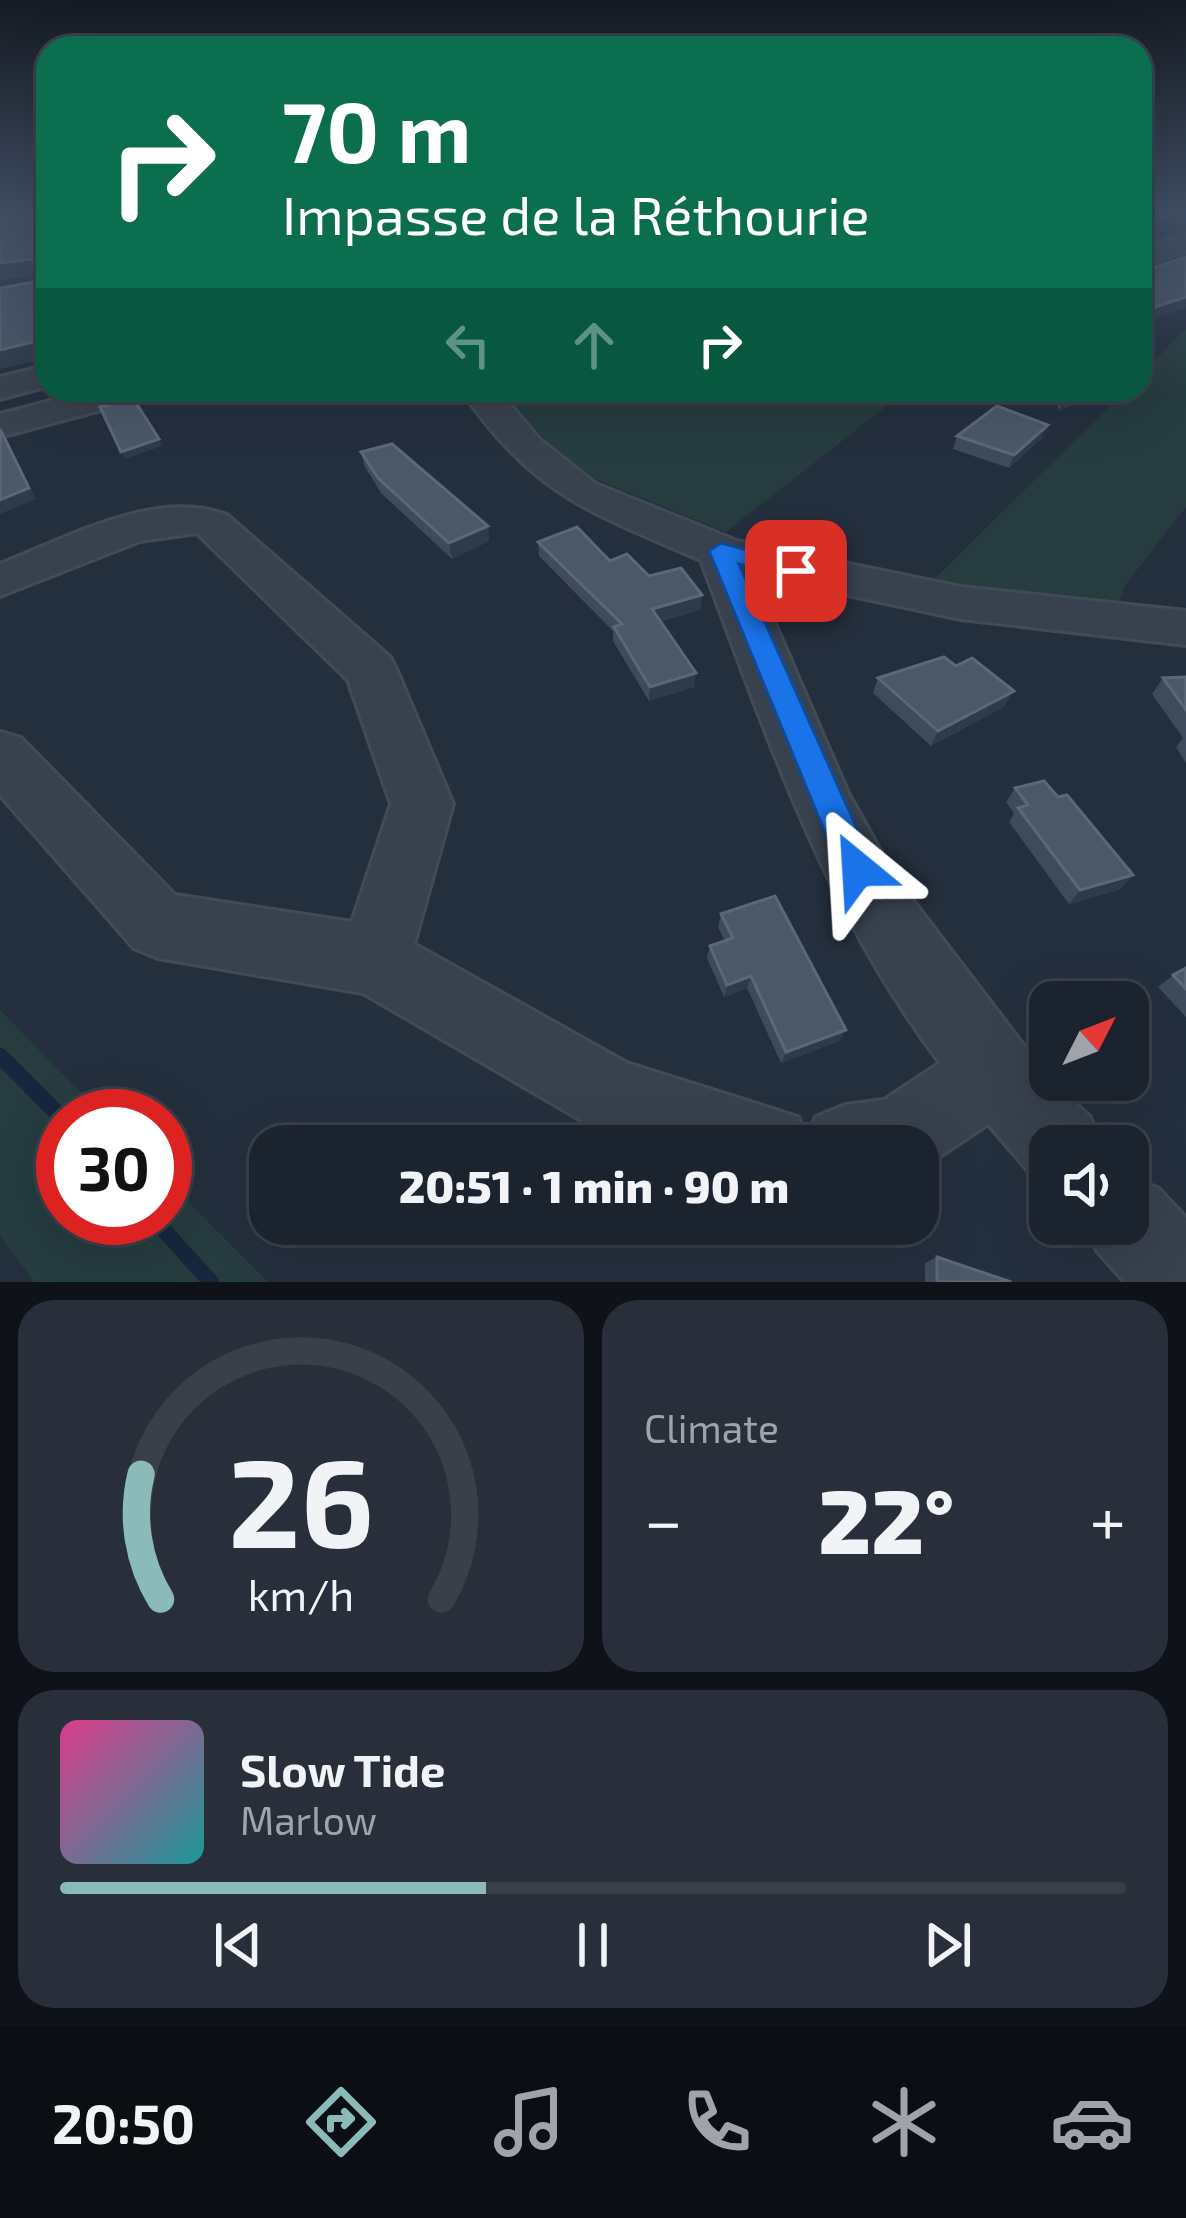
<!DOCTYPE html>
<html lang="en">
<head>
<meta charset="utf-8">
<style>
  :root { --surface:#1b232e; --page:#282f3a; --text:#f1f3f6; --muted:#a0a4aa; --line:#39404a; --accent:#8bbbb9 }
  body { margin:0; font-family:"Exo 2",sans-serif; background:var(--page); color:var(--text); height:100vh; display:flex; flex-direction:column; font-size:45px; white-space:nowrap }
  * { box-sizing:border-box; margin:0 }
  p { font-size:39px; color:var(--muted) }
  .icon { flex:none; width:66px; height:66px; fill:none; stroke:currentColor; stroke-width:2; stroke-linecap:round; stroke-linejoin:round }
  .map { position:relative; height:1282px; overflow:hidden }
  .side { display:flex; flex-direction:column; gap:18px; padding:18px; background:#0f1319; flex:1 }
  .side>* { flex:none }
  .guide { position:absolute; left:36px; top:36px; width:1116px; height:366px; border-radius:36px; box-shadow:0 12px 48px #0002,0 0 0 3px var(--line); background:#0b6e4f; color:#fff; overflow:hidden }
  .needle { width:78px; rotate:48deg }
  .fabs { position:absolute; left:1029px; top:981px; display:grid; gap:24px }
  .fabs a { display:grid; place-items:center; width:120px; height:120px; border-radius:24px; background:var(--surface); box-shadow:0 12px 48px #0002,0 0 0 3px var(--line); font-size:60px }
  .speed { position:absolute; left:36px; top:1089px; display:flex; gap:24px; font-size:60px; font-weight:700; text-align:center }
  .speed>* { display:grid; place-content:center; width:156px; height:156px; border-radius:50%; background:var(--surface); box-shadow:0 12px 48px #0002,0 0 0 3px var(--line); line-height:1 }
  .speed .limit { border:18px solid #d22; background:#fff; color:#111 }
  .pin { position:absolute; display:grid; place-items:center; width:102px; height:102px; color:#fff; margin:-51px; border-radius:24px; box-shadow:0 6px 18px #0006 }
  .me { position:absolute; width:132px; margin:-66px; rotate:333deg; stroke-linejoin:round; filter:drop-shadow(0 0 9px #0008) }
  .turn { display:flex; align-items:center; gap:42px; height:252px; padding:0 48px; font-size:54px }
  .turn .icon { width:156px; height:156px; stroke-width:2.5 }
  .turn b { display:block; font-size:84px; line-height:102px }
  .lanes { display:flex; align-items:center; height:114px; padding:0 48px; background:#0003; justify-content:center; gap:60px; direction:ltr }
  .lanes .off { opacity:.35 }
  .big { font-size:90px; font-weight:800; line-height:1.1 }
  .side .widget { flex:1; display:flex; flex-direction:column; justify-content:center; gap:18px; min-width:0; padding:0 42px; border-radius:36px; background:var(--page) }
  .side .dial { align-items:center; gap:0 }
  .dial svg { height:312px; overflow:visible; fill:none; stroke:var(--line); stroke-width:7; stroke-linecap:round; text-anchor:middle }
  .dial text { fill:var(--text); stroke:none }
  .song { display:flex; align-items:center; gap:36px }
  .cover { width:144px; height:144px; border-radius:18px; background:linear-gradient(135deg,hsl(330 70% 55%),hsl(180 70% 35%)) }
  .played { height:12px; border-radius:6px; background:linear-gradient(90deg,var(--accent) 40%,var(--line) 40%) }
  .keys { display:flex; justify-content:space-around; direction:ltr }
  .heat { display:flex; justify-content:space-between; align-items:center; font-size:66px; direction:ltr }
  .side .tiles { flex:1; display:grid; gap:18px; grid-template-columns:1fr 1fr }
  .widget:last-child { grid-column:span 2 }
  .trip { position:absolute; left:249px; top:1125px; width:690px; height:120px; border-radius:36px; background:var(--surface); box-shadow:0 12px 48px #0002,0 0 0 3px var(--line); font-weight:800; line-height:120px; text-align:center }
  .tabs { display:flex; height:192px; justify-content:space-around; align-items:center; background:#0b0e12; color:var(--muted) }
  .tabs .icon { width:84px; height:84px }
  .tabs .selected { color:var(--accent) }
  .tabs b { font-size:54px; color:var(--text) }
  .map>svg:first-child { display:block }
</style>
</head>
<body>
<div class="map">
<svg width="1186" height="1282" viewBox="0 0 1186 1282">
  <rect width="100%" height="100%" fill="#242f3e"/>
  <path fill="#263c3f" d="M 1186,329 L 1186,507 L 1126,584 L 1117,608 L 930,583 L 1126,390 L 1140,390 L 1140,375 Z
    M 496,390 L 882,390 L 898,397 L 726,532 L 560,465 Z
    M 0,1010 L 104,1116 L 63,1116 L 63,1218 L 165,1218 L 165,1178 L 268,1282 L 34,1282 L 0,1236 Z"/>
  <g fill="none" stroke-linecap="round" stroke-linejoin="round">
    <path stroke="#17263c" stroke-width="16" d="M 0,1056 L 63,1119
      M 153,1218 L 211,1282"/>
    <defs>
      <path id="minor" d="M 1186,234 L 1186,251 L 1140,266 L 1140,249 Z
        M 48,365 L 48,386 L 0,399 L 0,377 Z
        M 92,390 L 151,390 L 146,398 L 0,437 L 0,414 Z
        M 461,390 L 498,390 L 539,439 L 596,484 L 737,541 L 961,587 L 1186,611 L 1186,645 L 961,619 L 754,575 L 848,793 L 895,877 L 1050,1080 L 1090,1117 L 1102,1146 L 1050,1146 L 1050,1183 L 1032,1175 L 988,1124 L 918,1171 L 918,1146 L 638,1146 L 612,1138 L 363,993 L 158,958 L 134,948 L 0,795 L 0,732 L 21,738 L 175,895 L 352,922 L 391,804 L 348,680 L 197,533 L 140,541 L 0,596 L 0,564 C 68,538 155,488 227,515 L 390,657 L 397,671 L 453,804 L 414,944 L 627,1063 L 798,1117 L 807,1138 L 816,1117 L 845,1105 L 884,1100 L 940,1063 C 825,911 767,736 701,560 C 588,511 535,496 461,390 Z
        M 1128,1176 L 1159,1189 L 1186,1218 L 1186,1282 L 1125,1282 L 1097,1251 L 1086,1224 L 1128,1224 Z"/>
    </defs>
    <use href="#minor" stroke="#414a57" stroke-width="6"/>
    <use href="#minor" fill="#38414e" fill-rule="evenodd"/>
  </g>
  <path fill="#3f4b5c" d="M 0,213 L 48,213 L 48,362 L 42,359 L 0,369 L 45,280 L 44,274 L 0,280 Z
    M 1140,213 L 1186,213 L 1186,225 L 1140,214 Z
    M 1054,390 L 1098,390 L 1096,394 L 1059,411 Z
    M 957,436 L 1042,438 L 1009,468 L 953,449 Z
    M 361,452 L 488,526 L 489,541 L 452,559 L 381,493 L 365,467 Z
    M 538,542 L 610,561 L 702,595 L 700,610 L 661,621 L 694,687 L 649,701 L 613,641 L 613,631 L 539,556 Z
    M 1186,677 L 1186,763 L 1176,747 L 1183,738 L 1152,694 L 1163,678 Z
    M 878,678 L 1005,706 L 931,746 L 873,693 Z
    M 1015,788 L 1121,889 L 1069,904 L 1009,822 L 1014,813 L 1006,802 Z
    M 721,914 L 839,1041 L 781,1063 L 747,988 L 724,997 L 707,958 L 710,946 L 725,941 L 718,927 Z
    M 1186,968 L 1186,1017 L 1158,987 L 1173,975 Z
    M 937,1257 L 1011,1282 L 925,1282 L 925,1263 Z"/>
  <path fill="#2f3b4b" d="M 41,258 L 48,274 L 0,280 L 0,263 Z
    M 1186,297 L 1186,307 L 1140,324 L 1142,313 Z
    M 33,342 L 42,359 L 0,369 L 0,350 Z
    M 1083,390 L 1098,390 L 1096,394 L 1059,411 L 1064,398 Z
    M 1048,425 L 1042,438 L 1009,468 L 1014,455 Z
    M 159,439 L 162,446 L 125,459 L 121,452 Z
    M 7,440 L 36,499 L 0,514 L 0,500 Z
    M 488,526 L 489,541 L 452,559 L 449,543 Z
    M 702,595 L 700,610 L 651,623 L 652,609 Z
    M 696,673 L 694,687 L 649,701 L 650,687 Z
    M 1014,691 L 1005,706 L 931,746 L 938,731 Z
    M 1133,875 L 1121,889 L 1069,904 L 1080,890 Z
    M 751,976 L 747,988 L 724,997 L 727,985 Z
    M 846,1030 L 839,1041 L 781,1063 L 786,1052 Z"/>
  <path fill="#4b5868" stroke="#5c6777" stroke-width="3" d="M 0,213 L 48,213 L 48,347 L 44,348 L 33,342 L 0,350 L 0,288 L 45,280 L 41,258 L 0,263 Z
    M 1186,257 L 1186,297 L 1140,312 L 1140,272 Z
    M 1063,390 L 1083,390 L 1064,398 Z
    M 133,398 L 159,439 L 121,452 L 100,407 Z
    M 997,406 L 1048,425 L 1014,455 L 957,436 Z
    M 0,429 L 29,488 L 0,500 Z
    M 392,444 L 488,526 L 449,543 L 378,478 L 361,452 Z
    M 577,527 L 610,561 L 627,554 L 649,576 L 681,568 L 702,595 L 652,609 L 696,673 L 650,687 L 614,627 L 622,624 L 538,542 Z
    M 944,657 L 956,666 L 972,658 L 1014,691 L 938,731 L 878,678 Z
    M 1186,677 L 1186,710 L 1163,678 Z
    M 1044,781 L 1058,797 L 1067,795 L 1133,875 L 1080,890 L 1018,808 L 1028,805 L 1015,788 Z
    M 775,896 L 846,1030 L 786,1052 L 751,976 L 727,985 L 710,946 L 733,938 L 721,914 Z
    M 1186,968 L 1186,989 L 1173,975 Z
    M 937,1257 L 1011,1282 L 937,1282 Z"/>
  <linearGradient id="sky" x2="0" y2="1"><stop stop-color="#141a22"/><stop offset="0.54" stop-color="#3f4d63"/><stop offset="1" stop-color="#3f4d63" stop-opacity="0"/></linearGradient>
  <rect width="1186" height="392" fill="url(#sky)"/>
  <path fill="#1a73e8" stroke="#114b97" stroke-width="3" d="M 721,543 L 804,565 L 808,571 L 796,579 L 739,564 L 875,869 L 870,880 L 858,885 L 845,880 L 840,869 L 709,551 Z"/>
</svg>
<div class="fabs">
<a><svg class="needle" viewBox="-14 -14 28 28"><path d="M0-13l5 13h-10z" fill="#e53935"/><path d="M0 13l5-13h-10z" fill="#a0a4aa"/></svg></a>
<a><svg class="icon" aria-label="sound" viewBox="0 0 24 24"><path d="M4 9h4l5-4v14l-5-4H4zM17 9q2 3 0 6"/></svg></a>
</div>
<div class="speed"><div class="limit">30</div></div>
<div class="pin" style="left:796px;top:571px;background:#d93025"><svg class="icon" aria-label="arrive" viewBox="0 0 24 24"><path d="M6 21V4h12l-3 4 3 4H6"/></svg></div>
<svg class="me" style="left:858px;top:869px" viewBox="-20 -20 40 40"><path d="M0-17L14 15 0 8-14 15z" fill="#1a73e8" stroke="#fff" stroke-width="4"/></svg>
<div class="trip">20:51 · 1 min · 90 m</div>
<div class="guide">
<div class="turn"><svg class="icon" aria-label="right" viewBox="0 0 24 24"><path d="M7 20v-9h11M14 6l5 5-5 5"/></svg><div><b>70 m</b>Impasse de la Réthourie</div></div>
<div class="lanes"><svg class="icon off" aria-label="left" viewBox="0 0 24 24"><path d="M17 20v-9H6M10 6l-5 5 5 5"/></svg><svg class="icon off" aria-label="ahead" viewBox="0 0 24 24"><path d="M12 20V5M6 11l6-6 6 6"/></svg><svg class="icon" aria-label="right" viewBox="0 0 24 24"><path d="M7 20v-9h11M14 6l5 5-5 5"/></svg></div>
</div>
</div>
<section class="side">
<div class="tiles">
<div class="widget dial"><svg viewBox="0 0 100 80">
<path d="M14 69A42 42 0 1 1 86 69"/>
<path d="M14 69A42 42 0 0 1 9 37" stroke="#8bbbb9"/>
<text x="50" y="56" font-size="32" font-weight="700">26</text>
<text x="50" y="72" font-size="11">km/h</text>
</svg></div>
<div class="widget"><p>Climate</p>
<div class="heat"><a>−</a><b class="big">22°</b><a>+</a></div>
</div>
<div class="widget">
<div class="song"><i class="cover"></i><div><b>Slow Tide</b><p>Marlow</p></div></div>
<div class="played"></div>
<div class="keys"><svg class="icon" aria-label="previous" viewBox="0 0 24 24"><path d="M18 5L8 12l10 7zM5 5v14"/></svg><svg class="icon" aria-label="pause" viewBox="0 0 24 24"><path d="M8 5v14M16 5v14"/></svg><svg class="icon" aria-label="next" viewBox="0 0 24 24"><path d="M6 5l10 7-10 7zM19 5v14"/></svg></div>
</div>
</div>
</section>
<nav class="tabs">
<b>20:50</b>
<svg class="icon selected" aria-label="directions" viewBox="0 0 24 24"><path d="M12 3l9 9-9 9-9-9zM9 14v-3h6M13 9l2 2-2 2"/></svg>
<svg class="icon" aria-label="music" viewBox="0 0 24 24"><path d="M9 18V5l10-2v13"/><circle cx="6" cy="18" r="3"/><circle cx="16" cy="16" r="3"/></svg>
<svg class="icon" aria-label="phone" viewBox="0 0 24 24"><path d="M5 4h4l2 5-3 2q2 4 5 5l2-3 5 2v4C11 20 4 13 5 4z"/></svg>
<svg class="icon" aria-label="climate" viewBox="0 0 24 24"><path d="M12 3v18M4 7l16 10M4 17L20 7"/></svg>
<svg class="icon" aria-label="car" viewBox="0 0 24 24"><path d="M5 17H2v-5l4-1 3-4h7l3 4 3 1v5h-3M9 17h6M6 11h13"/><circle cx="7" cy="17" r="2"/><circle cx="17" cy="17" r="2"/></svg>
</nav>
</body>
</html>
